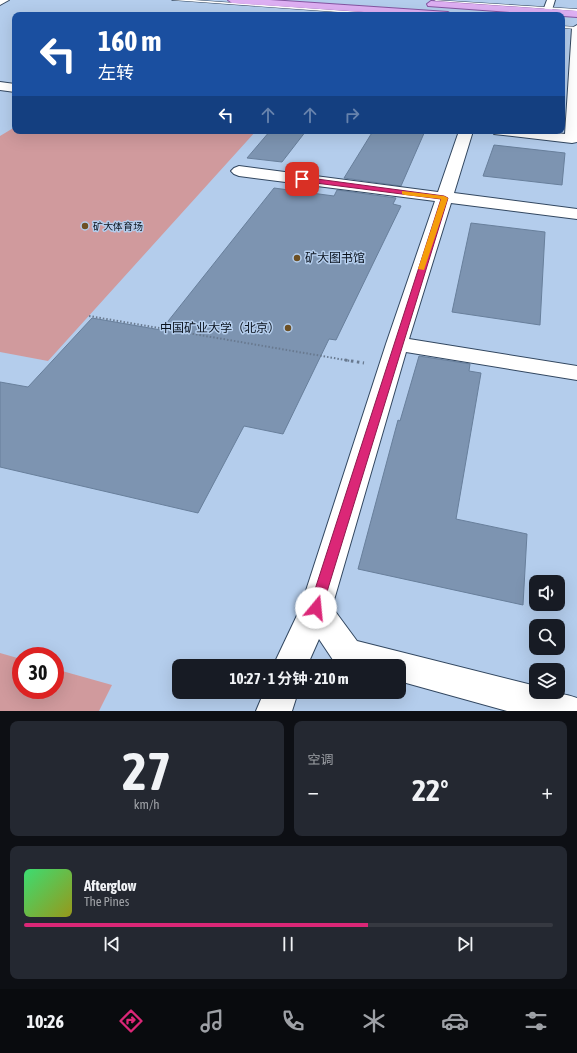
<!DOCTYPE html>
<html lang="zh">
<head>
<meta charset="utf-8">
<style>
  :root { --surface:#171b24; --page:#242831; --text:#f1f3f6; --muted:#9ea1a6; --line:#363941; --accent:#db2777 }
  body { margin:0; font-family:"Asap Condensed","Noto Sans SC",sans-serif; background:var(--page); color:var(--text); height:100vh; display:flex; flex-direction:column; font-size:15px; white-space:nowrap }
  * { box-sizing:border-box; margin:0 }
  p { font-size:13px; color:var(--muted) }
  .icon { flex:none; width:22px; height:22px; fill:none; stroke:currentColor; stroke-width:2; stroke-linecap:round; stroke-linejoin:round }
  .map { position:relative; height:711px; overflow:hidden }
  .drawer { display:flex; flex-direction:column; gap:10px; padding:10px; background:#0d0f14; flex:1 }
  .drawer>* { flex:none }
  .top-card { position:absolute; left:12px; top:12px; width:553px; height:122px; border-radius:8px; box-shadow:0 4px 16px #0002; background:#1a4fa0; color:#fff; overflow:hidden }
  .buttons { position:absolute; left:529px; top:575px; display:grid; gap:8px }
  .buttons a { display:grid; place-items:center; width:36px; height:36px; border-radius:8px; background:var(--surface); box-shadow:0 4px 16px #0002; font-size:20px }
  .speed { position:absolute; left:12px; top:647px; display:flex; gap:8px; font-size:20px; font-weight:700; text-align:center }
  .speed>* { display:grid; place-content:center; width:52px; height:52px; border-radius:50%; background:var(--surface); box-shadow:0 4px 16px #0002; line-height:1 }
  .speed .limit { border:6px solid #d22; background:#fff; color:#111 }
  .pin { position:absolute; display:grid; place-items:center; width:34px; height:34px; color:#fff; margin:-17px; border-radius:8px; box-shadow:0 2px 6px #0006 }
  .me { position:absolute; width:44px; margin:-22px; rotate:17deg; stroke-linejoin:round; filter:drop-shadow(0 0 3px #0008) }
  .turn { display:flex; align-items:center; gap:14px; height:84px; padding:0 20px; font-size:18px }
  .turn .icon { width:52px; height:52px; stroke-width:2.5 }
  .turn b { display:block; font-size:28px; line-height:34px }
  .lanes { display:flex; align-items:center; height:38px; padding:0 20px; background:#0003; justify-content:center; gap:20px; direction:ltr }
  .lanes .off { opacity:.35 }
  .big { font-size:30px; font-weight:700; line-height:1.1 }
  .drawer .widget { flex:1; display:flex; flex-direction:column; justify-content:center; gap:6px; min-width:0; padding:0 14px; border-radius:8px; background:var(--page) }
  .drawer .dial { align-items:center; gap:0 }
  .dial b { font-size:52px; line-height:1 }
  .song { display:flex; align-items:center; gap:12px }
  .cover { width:48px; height:48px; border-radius:6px; background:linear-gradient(135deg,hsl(140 70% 55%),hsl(60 70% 35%)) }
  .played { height:4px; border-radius:2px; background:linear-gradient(90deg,var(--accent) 65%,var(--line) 65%) }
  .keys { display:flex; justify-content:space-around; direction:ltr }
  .heat { display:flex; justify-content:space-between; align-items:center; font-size:22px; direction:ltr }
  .drawer .tiles { flex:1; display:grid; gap:10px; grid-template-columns:1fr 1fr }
  .widget:last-child { grid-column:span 2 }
  .trip { position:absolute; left:172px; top:659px; width:234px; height:40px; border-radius:8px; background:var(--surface); box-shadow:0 4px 16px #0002; font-weight:700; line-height:40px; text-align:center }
  .menu { display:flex; height:64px; justify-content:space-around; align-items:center; background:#090b0e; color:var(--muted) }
  .menu .icon { width:28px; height:28px }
  .menu .on { color:var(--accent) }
  .menu b { font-size:18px; color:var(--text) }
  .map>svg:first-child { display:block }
</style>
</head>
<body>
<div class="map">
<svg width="577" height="711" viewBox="0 0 577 711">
  <rect width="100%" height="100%" fill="#b4cdec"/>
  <path fill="#d09a9d" d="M 15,127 L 15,131 L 256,131 L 48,361 L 0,352 L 0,136 Z
    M 0,653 L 21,659 L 21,690 L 55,690 L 55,669 L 112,685 L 99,711 L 0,711 Z"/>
  <path fill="#7d94b1" stroke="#687f9b" d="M 270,131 L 306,131 L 282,162 L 247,158 Z
    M 373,131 L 425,131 L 401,186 L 344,178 Z
    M 494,145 L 565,153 L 562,185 L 483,176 Z
    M 274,188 L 334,196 L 337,190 L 396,198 L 393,204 L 401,206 L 336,340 L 329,339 L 283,434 L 244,426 L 198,513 L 0,467 L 0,382 L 28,387 L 92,318 L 161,330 Z
    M 471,223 L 545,232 L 540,325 L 452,312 Z
    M 419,356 L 470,364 L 469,371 L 481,373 L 456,519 L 527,534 L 523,605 L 358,569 L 398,420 L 400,421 Z"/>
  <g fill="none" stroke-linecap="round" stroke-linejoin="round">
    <defs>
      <path id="lane" d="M 172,0 L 194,0 L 403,15 L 380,15 Z
        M 434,0 L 577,9 L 577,11 L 436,1 Z
        M 562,26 L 577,27 L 577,29 L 562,28 Z"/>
      <path id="street" d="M 547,0 L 555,0 L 552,10 L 546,10 L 544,8 Z
        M 577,25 L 577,142 L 572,143 L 494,134 L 492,131 L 537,131 L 565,134 L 572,28 Z
        M 0,82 L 15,84 L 15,92 L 0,90 Z
        M 459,131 L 473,131 L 454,193 L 577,209 L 577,219 L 451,203 L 409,339 L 577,366 L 577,380 L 406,352 L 332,607 L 357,641 L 536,686 L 536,692 C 551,692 563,693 577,698 L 577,711 L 507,711 L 399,681 L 399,666 L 343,666 L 335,663 L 319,639 L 307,666 L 273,666 L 300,609 L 386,344 L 435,201 L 239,176 L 234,174 L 231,171 L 234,168 L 239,166 L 438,192 Z
        M 264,692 L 298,692 L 292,711 L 256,711 Z"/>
      <path id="secondary" d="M 0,0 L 9,0 L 0,5 Z"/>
      <path id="primary" d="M 228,0 L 270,0 L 448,12 L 453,15 L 408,15 L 232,3 Z
        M 431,1 L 577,11 L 577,17 L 428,6 L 427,4 Z"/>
    </defs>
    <use href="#lane" stroke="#324760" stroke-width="1"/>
    <use href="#street" stroke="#324760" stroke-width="2"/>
    <use href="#secondary" stroke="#324760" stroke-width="2"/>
    <use href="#primary" stroke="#8455a1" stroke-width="2"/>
    <path stroke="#68798f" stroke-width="2" stroke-dasharray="1.5 2" stroke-linecap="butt" d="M 89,316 L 351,361"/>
    <path stroke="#68798f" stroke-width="3" stroke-dasharray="2.5 3.5" stroke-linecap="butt" d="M 345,360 L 364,363"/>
    <use href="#lane" fill="#fff" fill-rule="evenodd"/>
    <use href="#street" fill="#fff" fill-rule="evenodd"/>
    <use href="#secondary" fill="#fff" fill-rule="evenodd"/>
    <use href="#primary" fill="#ddaff2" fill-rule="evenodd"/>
  </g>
  <path fill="#db2777" stroke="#8e194d" d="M 302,177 L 444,196 L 448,198 L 322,608 L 320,612 L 316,614 L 311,612 L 309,608 L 441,199 L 300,181 L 300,178 Z"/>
  <path fill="#f59e0b" d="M 402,191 L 444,196 L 448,198 L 424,270 L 418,269 L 441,199 L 405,195 L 402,194 Z"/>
  <g fill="#6d5024" stroke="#b4cdec" stroke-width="1.5">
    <circle cx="85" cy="226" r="4"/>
    <circle cx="297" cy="258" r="4"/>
    <circle cx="288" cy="328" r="4"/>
  </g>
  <g text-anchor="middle" stroke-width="3" stroke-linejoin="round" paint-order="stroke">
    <g font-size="10" fill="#09111c" stroke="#b4cdec" text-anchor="start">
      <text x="93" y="230">矿大体育场</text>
    </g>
    <g font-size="12" fill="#09111c" stroke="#b4cdec" text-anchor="start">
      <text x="305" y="262">矿大图书馆</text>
      <text x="280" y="332" text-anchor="end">中国矿业大学（北京）</text>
    </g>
  </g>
</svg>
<div class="buttons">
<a><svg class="icon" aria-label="sound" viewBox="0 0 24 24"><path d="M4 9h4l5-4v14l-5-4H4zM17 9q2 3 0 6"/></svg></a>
<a><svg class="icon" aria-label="search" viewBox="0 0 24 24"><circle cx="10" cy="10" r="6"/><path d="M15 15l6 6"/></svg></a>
<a><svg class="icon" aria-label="layers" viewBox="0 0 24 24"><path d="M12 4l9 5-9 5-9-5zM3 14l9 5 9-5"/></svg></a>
</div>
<div class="speed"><div class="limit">30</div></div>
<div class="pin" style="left:302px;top:179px;background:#d93025"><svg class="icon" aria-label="arrive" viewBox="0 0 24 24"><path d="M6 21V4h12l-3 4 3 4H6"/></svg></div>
<svg class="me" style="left:316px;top:608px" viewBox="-20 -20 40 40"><circle r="19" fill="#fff"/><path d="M0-13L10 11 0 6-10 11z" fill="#db2777"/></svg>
<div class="trip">10:27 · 1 分钟 · 210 m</div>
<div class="top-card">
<div class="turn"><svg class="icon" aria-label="left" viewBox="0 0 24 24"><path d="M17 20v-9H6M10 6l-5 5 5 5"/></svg><div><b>160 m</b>左转</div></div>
<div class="lanes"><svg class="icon" aria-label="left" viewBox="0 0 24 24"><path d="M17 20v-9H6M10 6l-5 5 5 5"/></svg><svg class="icon off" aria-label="ahead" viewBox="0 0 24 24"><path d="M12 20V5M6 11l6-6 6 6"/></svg><svg class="icon off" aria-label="ahead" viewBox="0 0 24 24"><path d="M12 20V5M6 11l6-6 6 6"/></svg><svg class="icon off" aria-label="right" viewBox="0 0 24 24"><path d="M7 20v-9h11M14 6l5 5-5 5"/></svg></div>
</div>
</div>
<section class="drawer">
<div class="tiles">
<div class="widget dial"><b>27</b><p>km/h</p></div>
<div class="widget"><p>空调</p>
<div class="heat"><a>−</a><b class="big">22°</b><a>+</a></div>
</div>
<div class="widget">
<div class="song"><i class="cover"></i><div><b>Afterglow</b><p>The Pines</p></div></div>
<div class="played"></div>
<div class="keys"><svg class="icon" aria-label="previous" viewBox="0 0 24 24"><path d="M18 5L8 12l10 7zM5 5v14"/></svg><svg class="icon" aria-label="pause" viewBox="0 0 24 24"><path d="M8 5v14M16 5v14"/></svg><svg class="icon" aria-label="next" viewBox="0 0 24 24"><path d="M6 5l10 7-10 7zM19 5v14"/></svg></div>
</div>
</div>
</section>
<nav class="menu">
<b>10:26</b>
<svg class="icon on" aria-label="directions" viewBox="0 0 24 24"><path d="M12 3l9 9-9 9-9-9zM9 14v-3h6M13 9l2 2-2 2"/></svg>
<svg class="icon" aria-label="music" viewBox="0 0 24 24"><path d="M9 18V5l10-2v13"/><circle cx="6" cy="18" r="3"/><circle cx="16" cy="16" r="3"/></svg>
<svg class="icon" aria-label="phone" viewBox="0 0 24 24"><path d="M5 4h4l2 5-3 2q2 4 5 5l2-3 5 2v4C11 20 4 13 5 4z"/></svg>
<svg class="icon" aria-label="climate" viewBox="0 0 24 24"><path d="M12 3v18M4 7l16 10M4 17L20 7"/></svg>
<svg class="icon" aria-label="car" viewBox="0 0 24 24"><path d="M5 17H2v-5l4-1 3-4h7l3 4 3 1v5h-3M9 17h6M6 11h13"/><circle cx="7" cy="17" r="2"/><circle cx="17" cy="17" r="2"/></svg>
<svg class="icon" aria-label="filters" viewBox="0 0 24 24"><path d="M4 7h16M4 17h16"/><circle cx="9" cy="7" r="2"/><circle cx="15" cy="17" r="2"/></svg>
</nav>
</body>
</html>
